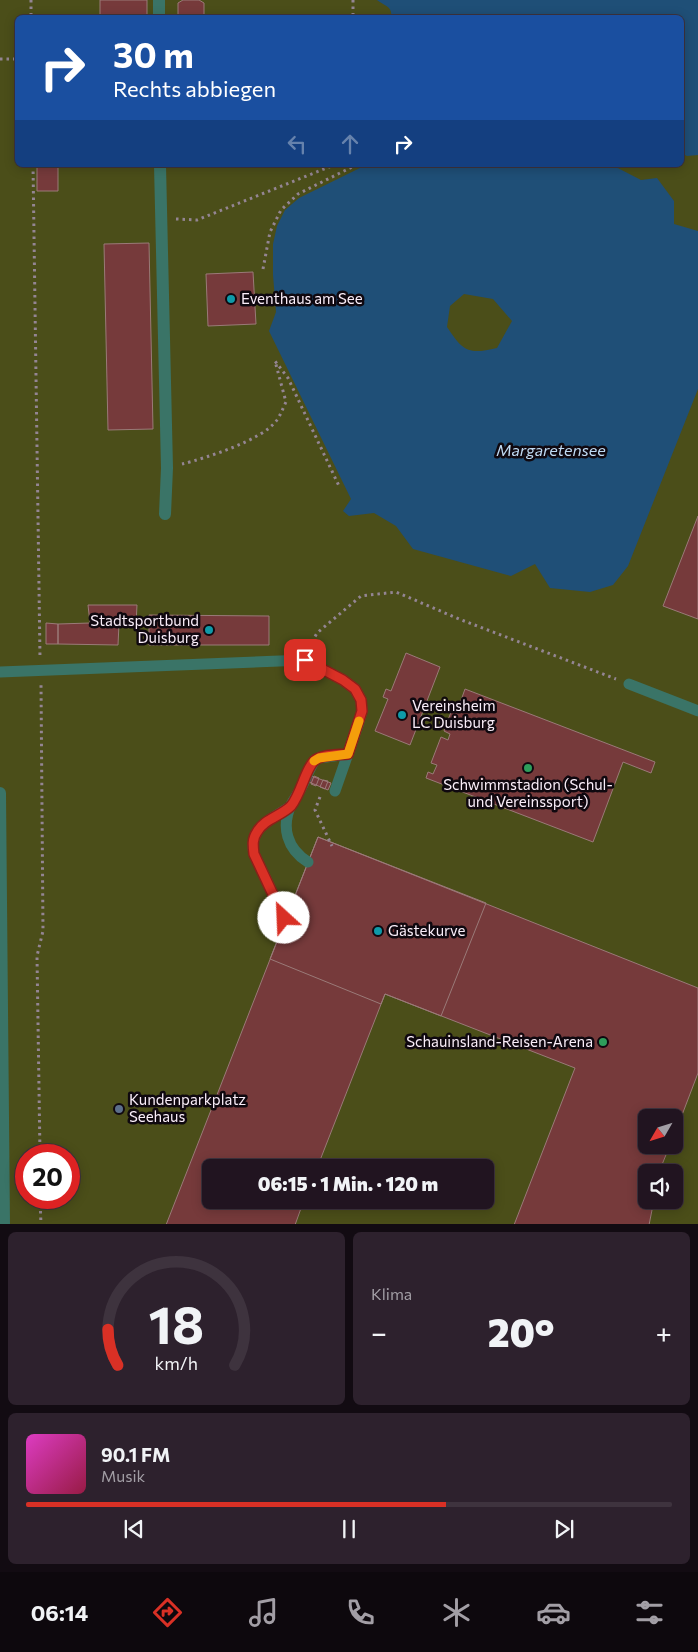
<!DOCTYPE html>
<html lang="de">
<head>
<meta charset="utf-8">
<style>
  :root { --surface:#211420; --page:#2d212d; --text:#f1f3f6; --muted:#a29ea5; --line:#3e333e; --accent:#d93025 }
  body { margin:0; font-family:Commissioner,sans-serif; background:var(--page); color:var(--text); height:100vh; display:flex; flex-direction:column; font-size:19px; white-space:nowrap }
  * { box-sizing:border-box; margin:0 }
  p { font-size:16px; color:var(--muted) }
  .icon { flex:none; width:28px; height:28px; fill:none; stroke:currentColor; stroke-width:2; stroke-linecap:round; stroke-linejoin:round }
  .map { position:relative; height:1224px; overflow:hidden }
  .panel { display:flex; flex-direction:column; gap:8px; padding:8px; background:#120b12; flex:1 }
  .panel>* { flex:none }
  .hud { position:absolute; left:15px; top:15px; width:669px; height:152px; border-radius:8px; box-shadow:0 2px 12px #0003,0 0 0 1px var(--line); background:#1a4fa0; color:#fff; overflow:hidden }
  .needle { width:32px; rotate:231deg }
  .buttons { position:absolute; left:638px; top:1109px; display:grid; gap:10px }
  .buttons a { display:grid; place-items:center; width:45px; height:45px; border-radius:8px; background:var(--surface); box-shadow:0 2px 12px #0003,0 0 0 1px var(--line); font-size:25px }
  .speed { position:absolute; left:15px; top:1144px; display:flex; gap:10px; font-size:25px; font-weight:700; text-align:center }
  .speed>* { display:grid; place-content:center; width:65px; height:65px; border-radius:50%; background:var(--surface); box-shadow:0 2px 12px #0003,0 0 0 1px var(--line); line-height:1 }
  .speed .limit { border:8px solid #d22; background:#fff; color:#111 }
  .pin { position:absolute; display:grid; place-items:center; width:42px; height:42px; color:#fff; margin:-21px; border-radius:10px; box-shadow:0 2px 8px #0006 }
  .me { position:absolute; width:55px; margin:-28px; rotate:335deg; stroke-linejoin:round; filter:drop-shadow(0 0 4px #0008) }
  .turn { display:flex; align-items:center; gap:18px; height:105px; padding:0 15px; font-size:22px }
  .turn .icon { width:65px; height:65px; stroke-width:2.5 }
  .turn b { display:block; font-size:35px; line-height:42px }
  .lanes { display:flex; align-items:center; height:48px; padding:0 15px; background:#0003; justify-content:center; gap:25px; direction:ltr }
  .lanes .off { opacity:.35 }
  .big { font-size:38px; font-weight:800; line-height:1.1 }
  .panel .widget { flex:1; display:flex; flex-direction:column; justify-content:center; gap:8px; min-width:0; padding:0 18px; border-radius:8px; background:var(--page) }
  .panel .dial { align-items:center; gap:0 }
  .dial svg { height:130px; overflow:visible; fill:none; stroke:var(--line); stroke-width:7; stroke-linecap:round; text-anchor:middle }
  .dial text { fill:var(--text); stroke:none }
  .song { display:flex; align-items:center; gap:15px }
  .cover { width:60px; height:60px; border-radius:8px; background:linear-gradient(135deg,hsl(310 70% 55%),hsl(340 70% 35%)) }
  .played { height:5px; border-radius:2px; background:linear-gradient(90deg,var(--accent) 65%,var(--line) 65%) }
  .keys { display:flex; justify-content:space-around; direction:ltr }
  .heat { display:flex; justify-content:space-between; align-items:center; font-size:28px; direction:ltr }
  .panel .tiles { flex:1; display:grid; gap:8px; grid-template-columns:1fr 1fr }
  .widget:last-child { grid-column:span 2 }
  .trip { position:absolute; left:202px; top:1159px; width:292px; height:50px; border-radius:8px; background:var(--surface); box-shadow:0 2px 12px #0003,0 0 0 1px var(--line); font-weight:800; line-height:50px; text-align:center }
  .tabs { display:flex; height:80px; justify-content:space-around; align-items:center; background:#0d080d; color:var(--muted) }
  .tabs .icon { width:35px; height:35px }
  .tabs .active { color:var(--accent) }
  .tabs b { font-size:22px; color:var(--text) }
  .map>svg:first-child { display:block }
</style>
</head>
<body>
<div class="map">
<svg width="698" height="1225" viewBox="0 0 698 1225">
  <rect width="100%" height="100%" fill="#2c1a2b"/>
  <path fill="#4b4e19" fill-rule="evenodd" d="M 0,0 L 698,0 L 698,1224 L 0,1225 ZM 18,18 L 681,18 L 681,165 L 18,165 ZM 646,1118 L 674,1118 L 674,1145 L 646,1145 ZM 26,1155 L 69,1155 L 69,1198 L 26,1198 ZM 211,1168 L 486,1168 L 486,1200 L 211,1200 ZM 646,1172 L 674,1172 L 674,1200 L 646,1200 Z"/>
  <path fill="#1f4f77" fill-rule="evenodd" d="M 377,0 L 698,0 L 698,155 L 687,156 L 681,153 L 681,18 L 391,17 C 393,6 384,6 377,0 Z
    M 366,165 L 612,165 L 641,180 L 657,178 L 674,201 L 674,224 L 698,231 L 698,389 L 628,566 L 613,585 L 590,592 L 550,588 L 535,564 L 511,576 L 413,549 L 396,526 L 374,513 L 349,516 L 343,511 L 351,499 L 269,331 L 276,312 L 273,275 L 273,244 L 277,226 L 285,210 L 299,198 ZM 464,294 L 493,299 L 512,321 L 497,348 C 468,355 463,351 447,327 L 450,306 Z"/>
  <path fill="#763a3b" stroke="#9a7a78" d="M 100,0 L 147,0 L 147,18 L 100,18 Z
    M 183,0 L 199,0 L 204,3 L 204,18 L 178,18 L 178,3 Z
    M 37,165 L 58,165 L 58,191 L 37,191 Z
    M 149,243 L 153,429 L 108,430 L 104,244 Z
    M 253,272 L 256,324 L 208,326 L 206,274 Z
    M 698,516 L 698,619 L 663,606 Z
    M 88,605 L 137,605 L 136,624 L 119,624 L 118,645 L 58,644 L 58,624 L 90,623 Z
    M 149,615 L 269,616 L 269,645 L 149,645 Z
    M 46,623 L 58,624 L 58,644 L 46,644 Z
    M 406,653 L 440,667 L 410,745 L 375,731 L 388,699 L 383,697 L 386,689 L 391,691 Z
    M 465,689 L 655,762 L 651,773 L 623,762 L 593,842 L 426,778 L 428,772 L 433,774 L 437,765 L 431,763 L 441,737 L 448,740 L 450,734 L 444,731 L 454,704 L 459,706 Z
    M 311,776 L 331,783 L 328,790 L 309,782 Z
    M 314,776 L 319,778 L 316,786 L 311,784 Z
    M 323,780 L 328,781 L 325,789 L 320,787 Z
    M 318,837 L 486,903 L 441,1016 L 385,994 L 381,1004 L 270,959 Z
    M 318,837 L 698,988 L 698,1073 L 674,1136 L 674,1118 L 646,1118 L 646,1145 L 670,1145 L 659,1172 L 646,1172 L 646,1200 L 654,1200 L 649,1225 L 514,1225 L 575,1068 L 385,994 L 317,1168 L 211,1168 L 211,1200 L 304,1200 L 295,1225 L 166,1225 Z"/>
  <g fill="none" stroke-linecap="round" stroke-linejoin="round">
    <path stroke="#948593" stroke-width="3" stroke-dasharray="2.5 4" stroke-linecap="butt" d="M 31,0 L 31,18
      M 353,0 L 353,18
      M 0,59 L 18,59
      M 33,165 L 40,658
      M 176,219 L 197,220 L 334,165
      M 263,269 L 270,232 L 281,210 L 298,194 L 356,165
      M 182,464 C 206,458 263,440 277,420 C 281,414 283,408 286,402 L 275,361 L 288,378 L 339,486
      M 309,648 L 317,633 L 361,596 L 396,592 L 459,619 L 616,679
      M 320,797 L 315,810 L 332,846
      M 40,1155 L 37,956 L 43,931 L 41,684
      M 40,1198 L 41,1225"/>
    <path stroke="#3a7467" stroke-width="11" d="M 0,672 L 305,660 L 343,680 L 355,689 L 361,700 L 362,711 L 358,725 L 335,791
      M 629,684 L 698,711
      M 308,862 C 287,849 281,827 291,805 C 294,799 298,794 301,788 C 306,779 309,769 315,760 L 319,758 L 348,754
      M 284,917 L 254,854 C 248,826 273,819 291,806"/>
    <path stroke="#3a7467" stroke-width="12" d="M 159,0 L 159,18
      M 160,165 L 167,468 L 165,514"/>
    <path stroke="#3a7467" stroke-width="12" d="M 0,793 L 4,1225"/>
  </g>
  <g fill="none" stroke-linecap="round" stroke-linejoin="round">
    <defs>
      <path id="route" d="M 284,918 L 254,854 C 253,846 252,839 257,832 C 264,819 281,816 291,806 C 301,794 305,770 314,761 C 321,754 339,755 348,754 L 362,711 L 361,700 L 355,689 L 343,680 L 305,660"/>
    </defs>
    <use href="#route" stroke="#8d1f18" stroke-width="12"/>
    <use href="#route" stroke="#d93025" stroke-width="9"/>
    <path stroke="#f59e0b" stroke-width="9" d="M 314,761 L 319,758 L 348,754 L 359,721"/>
  </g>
  <g fill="#0f9aa8" stroke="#0f080f" stroke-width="2">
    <circle cx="231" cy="299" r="5"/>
    <circle cx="209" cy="630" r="5"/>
    <circle cx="402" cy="715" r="5"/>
    <circle cx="378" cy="931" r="5"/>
  </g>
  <g fill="#2e9e5b" stroke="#0f080f" stroke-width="2">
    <circle cx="528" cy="768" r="5"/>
    <circle cx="603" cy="1042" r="5"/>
  </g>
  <circle fill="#5c6f8a" stroke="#0f080f" stroke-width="2" cx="119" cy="1109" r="5"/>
  <g text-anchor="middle" stroke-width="5" stroke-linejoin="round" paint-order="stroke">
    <g font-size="15" fill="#faeef9" stroke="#0f080f" text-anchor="start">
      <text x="241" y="304">Eventhaus am See</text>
      <text x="199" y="626" text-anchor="end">Stadtsportbund<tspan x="199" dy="17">Duisburg</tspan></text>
      <text x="412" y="711">Vereinsheim<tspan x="412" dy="17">LC Duisburg</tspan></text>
      <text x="528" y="790" text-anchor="middle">Schwimmstadion (Schul-<tspan x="528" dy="17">und Vereinssport)</tspan></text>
      <text x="388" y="936">Gästekurve</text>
      <text x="593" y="1047" text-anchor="end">Schauinsland-Reisen-Arena</text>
      <text x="129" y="1105">Kundenparkplatz<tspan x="129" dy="17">Seehaus</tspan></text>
    </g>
    <g font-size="16" font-style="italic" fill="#c0dbf4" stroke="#0f080f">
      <text x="551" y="456">Margaretensee</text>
    </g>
  </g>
</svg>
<div class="buttons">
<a><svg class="needle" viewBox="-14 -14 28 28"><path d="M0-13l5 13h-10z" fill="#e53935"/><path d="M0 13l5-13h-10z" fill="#a29ea5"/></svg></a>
<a><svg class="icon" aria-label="sound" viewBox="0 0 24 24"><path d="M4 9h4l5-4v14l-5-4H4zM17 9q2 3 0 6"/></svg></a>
</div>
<div class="speed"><div class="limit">20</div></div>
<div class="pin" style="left:305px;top:660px;background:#d93025"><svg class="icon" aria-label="arrive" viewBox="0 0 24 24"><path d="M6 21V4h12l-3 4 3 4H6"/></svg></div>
<svg class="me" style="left:284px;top:918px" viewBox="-20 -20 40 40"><circle r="19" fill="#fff"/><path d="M0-13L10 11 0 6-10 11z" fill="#d93025"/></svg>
<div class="trip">06:15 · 1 Min. · 120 m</div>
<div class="hud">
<div class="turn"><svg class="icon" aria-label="right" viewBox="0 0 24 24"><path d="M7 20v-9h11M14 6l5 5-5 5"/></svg><div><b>30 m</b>Rechts abbiegen</div></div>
<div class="lanes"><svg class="icon off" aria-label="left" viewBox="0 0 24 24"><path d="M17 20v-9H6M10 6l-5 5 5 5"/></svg><svg class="icon off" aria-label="ahead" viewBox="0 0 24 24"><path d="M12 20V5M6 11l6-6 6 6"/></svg><svg class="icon" aria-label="right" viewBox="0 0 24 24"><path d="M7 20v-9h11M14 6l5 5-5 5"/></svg></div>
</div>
</div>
<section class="panel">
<div class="tiles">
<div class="widget dial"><svg viewBox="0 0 100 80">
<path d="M14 69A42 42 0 1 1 86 69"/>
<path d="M14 69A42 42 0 0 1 8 47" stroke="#d93025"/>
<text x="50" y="56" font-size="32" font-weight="700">18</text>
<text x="50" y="72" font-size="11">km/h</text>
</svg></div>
<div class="widget"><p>Klima</p>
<div class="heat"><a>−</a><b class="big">20°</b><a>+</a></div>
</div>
<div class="widget">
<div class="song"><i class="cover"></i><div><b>90.1 FM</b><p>Musik</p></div></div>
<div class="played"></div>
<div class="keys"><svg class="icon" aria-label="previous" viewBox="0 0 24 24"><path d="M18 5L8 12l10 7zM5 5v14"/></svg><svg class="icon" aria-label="pause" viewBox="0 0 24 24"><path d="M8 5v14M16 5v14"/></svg><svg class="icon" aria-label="next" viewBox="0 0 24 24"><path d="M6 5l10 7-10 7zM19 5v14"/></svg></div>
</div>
</div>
</section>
<nav class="tabs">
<b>06:14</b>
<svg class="icon active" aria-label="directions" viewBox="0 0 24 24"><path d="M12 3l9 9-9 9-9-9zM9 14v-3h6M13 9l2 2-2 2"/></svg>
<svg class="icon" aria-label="music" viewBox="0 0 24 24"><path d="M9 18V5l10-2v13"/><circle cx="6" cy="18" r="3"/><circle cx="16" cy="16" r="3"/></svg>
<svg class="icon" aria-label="phone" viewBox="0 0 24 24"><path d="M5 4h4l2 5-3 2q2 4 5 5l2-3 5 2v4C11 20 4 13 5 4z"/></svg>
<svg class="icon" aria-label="climate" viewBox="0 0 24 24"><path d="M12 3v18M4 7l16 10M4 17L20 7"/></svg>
<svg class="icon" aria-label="car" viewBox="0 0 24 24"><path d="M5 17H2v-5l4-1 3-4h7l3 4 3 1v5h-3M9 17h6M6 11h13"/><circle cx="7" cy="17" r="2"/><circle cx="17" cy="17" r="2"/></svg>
<svg class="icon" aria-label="filters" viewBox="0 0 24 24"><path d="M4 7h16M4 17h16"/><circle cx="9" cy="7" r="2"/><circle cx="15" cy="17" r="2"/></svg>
</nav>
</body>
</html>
